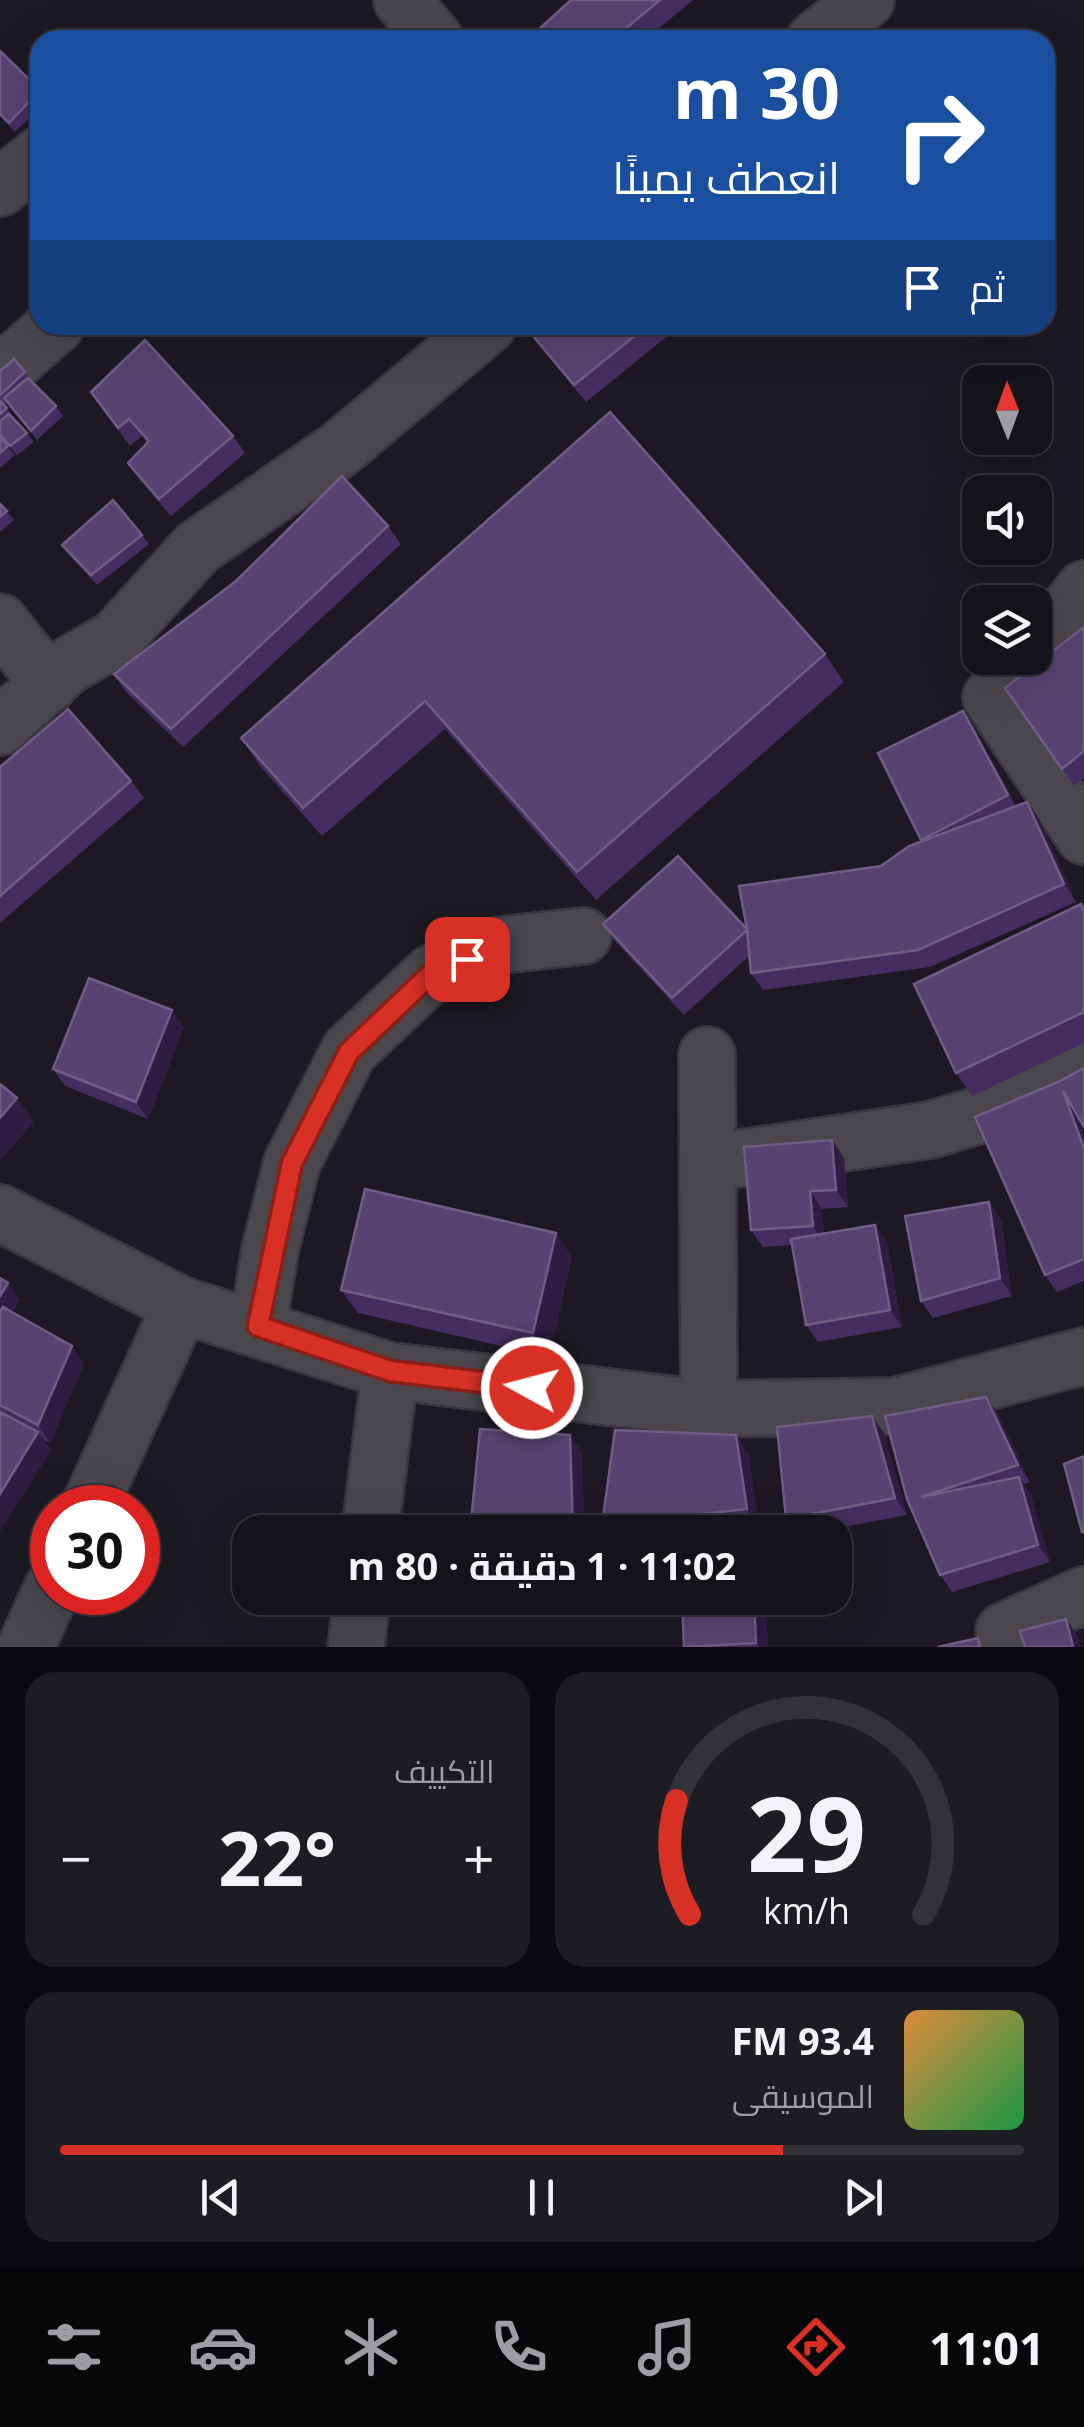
<!DOCTYPE html>
<html lang="ar">
<head>
<meta charset="utf-8">
<style>
  :root { --surface:#15131a; --page:#1e1c23; --text:#f1f3f6; --muted:#9d9ea2; --line:#343239; --accent:#d93025 }
  body { margin:0; font-family:"Open Sans",Cairo,sans-serif; background:var(--page); color:var(--text); direction:rtl; height:100vh; display:flex; flex-direction:column; font-size:38px; white-space:nowrap }
  * { box-sizing:border-box; margin:0 }
  p { font-size:32px; color:var(--muted) }
  .icon { flex:none; width:55px; height:55px; fill:none; stroke:currentColor; stroke-width:2; stroke-linecap:round; stroke-linejoin:round }
  .map { position:relative; height:1647px; overflow:hidden; direction:ltr }
  .drawer { display:flex; flex-direction:column; gap:25px; padding:25px; background:#0c0a0e; flex:1 }
  .drawer>* { flex:none }
  .top-card { position:absolute; left:30px; top:30px; width:1025px; height:305px; border-radius:30px; box-shadow:0 10px 40px #0002,0 0 0 2px var(--line); direction:rtl; background:#1a4fa0; color:#fff; overflow:hidden }
  .needle { width:65px; rotate:359deg }
  .fabs { position:absolute; left:962px; top:365px; display:grid; gap:20px }
  .fabs a { display:grid; place-items:center; width:90px; height:90px; border-radius:20px; background:var(--surface); box-shadow:0 10px 40px #0002,0 0 0 2px var(--line); font-size:50px }
  .speed { position:absolute; left:30px; top:1485px; display:flex; gap:20px; font-size:50px; font-weight:700; text-align:center }
  .speed>* { display:grid; place-content:center; width:130px; height:130px; border-radius:50%; background:var(--surface); box-shadow:0 10px 40px #0002,0 0 0 2px var(--line); line-height:1 }
  .speed .limit { border:15px solid #d22; background:#fff; color:#111 }
  .pin { position:absolute; display:grid; place-items:center; width:85px; height:85px; color:#fff; margin:-42px; border-radius:20px; box-shadow:0 5px 15px #0006 }
  .me { position:absolute; width:110px; margin:-55px; rotate:277deg; stroke-linejoin:round; filter:drop-shadow(0 0 8px #0008) }
  .turn { display:flex; align-items:center; gap:35px; height:210px; padding:0 50px; font-size:45px }
  .turn .icon { width:130px; height:130px; stroke-width:2.5 }
  .turn b { display:block; font-size:70px; line-height:85px }
  .then { display:flex; align-items:center; height:95px; padding:0 50px; background:#0003; gap:20px; font-size:38px }
  .big { font-size:75px; font-weight:700; line-height:1.1 }
  .drawer .widget { flex:1; display:flex; flex-direction:column; justify-content:center; gap:15px; min-width:0; padding:0 35px; border-radius:30px; background:var(--page) }
  .drawer .dial { align-items:center; gap:0 }
  .dial svg { height:260px; overflow:visible; fill:none; stroke:var(--line); stroke-width:7; stroke-linecap:round; text-anchor:middle }
  .dial text { fill:var(--text); stroke:none }
  .song { display:flex; align-items:center; gap:30px }
  .cover { width:120px; height:120px; border-radius:15px; background:linear-gradient(135deg,hsl(30 70% 55%),hsl(140 70% 35%)) }
  .played { height:10px; border-radius:5px; background:linear-gradient(90deg,var(--accent) 75%,var(--line) 75%) }
  .keys { display:flex; justify-content:space-around; direction:ltr }
  .heat { display:flex; justify-content:space-between; align-items:center; font-size:55px; direction:ltr }
  .drawer .tiles { flex:1; display:grid; gap:25px; grid-template-columns:1fr 1fr }
  .widget:last-child { grid-column:span 2 }
  .trip { position:absolute; left:232px; top:1515px; width:620px; height:100px; border-radius:30px; background:var(--surface); box-shadow:0 10px 40px #0002,0 0 0 2px var(--line); font-weight:700; line-height:100px; text-align:center; direction:rtl }
  .tab-bar { display:flex; height:160px; justify-content:space-around; align-items:center; background:#08080a; color:var(--muted) }
  .tab-bar .icon { width:70px; height:70px }
  .tab-bar .active { color:var(--accent) }
  .tab-bar b { font-size:45px; color:var(--text) }
  .map>svg:first-child { display:block }
</style>
</head>
<body>
<div class="map">
<svg width="1084" height="1647" viewBox="0 0 1084 1647">
  <rect width="100%" height="100%" fill="#1c1922"/>
  <g fill="none" stroke-linecap="round" stroke-linejoin="round">
    <defs>
      <path id="street" d="M 402,0 L 435,40
        M 815,40 L 866,0
        M 0,188 L 40,155
        M 0,374 L 56,325
        M 0,622 L 49,684
        M 1035,654 L 1084,589
        M 1031,658 L 991,697 L 1084,836
        M 0,727 L 66,667 L 116,638 L 197,548 L 340,449 L 488,325
        M 707,1055 L 709,1409
        M 708,1163 L 930,1130 L 986,1113 L 1084,1062
        M 0,1213 L 181,1305 L 390,1371 L 709,1409 L 895,1406 L 1084,1356
        M 258,1326 L 270,1250 L 292,1163 L 349,1051 L 432,973 L 501,945 L 583,936
        M 89,1508 L 181,1305
        M 370,1532 L 390,1371
        M 1004,1631 L 1084,1595
        M 26,1647 L 52,1589
        M 356,1647 L 362,1598"/>
    </defs>
    <use href="#street" stroke="#39363f" stroke-width="60"/>
    <use href="#street" stroke="#49474c" stroke-width="55"/>
  </g>
  <path fill="#442e61" d="M 571,0 L 693,0 L 645,40 L 527,40 Z
    M 0,51 L 40,90 L 40,107 L 15,132 L 0,116 Z
    M 522,325 L 681,325 L 586,402 Z
    M 0,371 L 25,372 L 32,382 L 56,406 L 63,416 L 37,440 L 8,403 L 6,404 L 0,397 Z
    M 91,392 L 233,436 L 245,453 L 171,516 L 140,480 L 128,463 L 147,443 L 142,436 L 130,446 Z
    M 0,401 L 34,442 L 17,455 L 0,435 Z
    M 610,412 L 825,654 L 844,682 L 596,900 L 445,729 L 322,836 L 260,766 L 241,738 Z
    M 0,437 L 15,455 L 0,468 Z
    M 0,504 L 14,520 L 0,532 Z
    M 388,526 L 401,544 L 183,747 L 126,692 L 114,674 L 236,581 Z
    M 142,535 L 149,544 L 97,585 L 69,555 L 62,545 Z
    M 1084,627 L 1084,778 L 1074,786 L 1005,688 Z
    M 963,711 L 975,729 L 1016,806 L 1027,802 L 1039,819 L 1076,902 L 930,967 L 763,990 L 751,973 L 749,956 L 684,1015 L 615,941 L 603,924 L 747,929 L 881,866 L 922,841 L 878,753 Z
    M 0,767 L 131,781 L 144,798 L 0,923 Z
    M 1084,909 L 1084,1043 L 972,1096 L 956,1073 Z
    M 184,1027 L 148,1119 L 65,1086 L 53,1069 Z
    M 1078,1118 L 1084,1133 L 1084,1281 L 1057,1292 L 1045,1275 Z
    M 844,1158 L 848,1207 L 822,1209 L 824,1234 L 875,1225 L 887,1242 L 902,1327 L 818,1342 L 806,1325 L 792,1245 L 763,1247 L 751,1230 Z
    M 989,1202 L 1001,1220 L 1012,1296 L 933,1318 L 921,1301 Z
    M 572,1257 L 549,1357 L 358,1313 L 341,1290 Z
    M 0,1278 L 20,1300 L 12,1312 L 72,1346 L 84,1364 L 50,1443 L 43,1439 L 51,1450 L 0,1531 Z
    M 986,1397 L 998,1414 L 1030,1482 L 1024,1484 L 1031,1495 L 1050,1562 L 952,1592 L 940,1575 L 907,1499 Z
    M 872,1416 L 884,1433 L 907,1515 L 817,1532 L 795,1532 L 786,1519 Z
    M 748,1453 L 759,1527 L 756,1527 L 760,1532 L 607,1532 L 602,1525 Z
    M 682,1598 L 765,1598 L 768,1647 L 684,1647 Z"/>
  <path fill="#2c1d41" d="M 963,711 L 975,729 L 1020,812 L 1008,795 Z
    M 1027,802 L 1039,819 L 1076,902 L 1064,884 Z
    M 172,1010 L 184,1027 L 148,1119 L 136,1102 Z
    M 1063,1091 L 1075,1108 L 1084,1133 L 1084,1148 Z
    M 17,1098 L 34,1122 L 0,1161 L 0,1118 Z
    M 832,1140 L 844,1158 L 848,1207 L 836,1190 Z
    M 810,1191 L 822,1209 L 825,1243 L 813,1226 Z
    M 989,1202 L 1001,1220 L 1012,1296 L 1000,1278 Z
    M 875,1225 L 887,1242 L 902,1327 L 890,1310 Z
    M 556,1233 L 572,1257 L 549,1357 L 533,1333 Z
    M 8,1283 L 20,1300 L 0,1332 L 0,1296 Z
    M 72,1346 L 84,1364 L 50,1443 L 38,1425 Z
    M 986,1397 L 998,1414 L 1030,1482 L 1018,1465 Z
    M 872,1416 L 884,1433 L 907,1515 L 895,1498 Z
    M 38,1432 L 51,1450 L 0,1531 L 0,1494 Z
    M 570,1435 L 582,1453 L 585,1532 L 573,1532 Z
    M 736,1435 L 748,1453 L 759,1527 L 747,1509 Z
    M 1019,1477 L 1031,1495 L 1050,1562 L 1038,1545 Z
    M 750,1518 L 760,1532 L 751,1532 Z
    M 754,1598 L 765,1598 L 768,1647 L 759,1647 L 756,1643 Z
    M 1066,1619 L 1078,1636 L 1081,1647 L 1073,1647 Z"/>
  <path fill="#564371" stroke="#6e5d85" stroke-width="2.5" d="M 571,0 L 660,0 L 612,40 L 527,40 Z
    M 0,51 L 40,90 L 9,123 L 0,114 Z
    M 524,325 L 648,325 L 574,385 Z
    M 145,340 L 233,436 L 159,499 L 128,463 L 149,441 L 129,419 L 118,428 L 91,392 Z
    M 14,359 L 25,372 L 0,395 L 0,371 Z
    M 28,378 L 56,406 L 31,431 L 4,398 Z
    M 0,401 L 7,408 L 0,414 Z
    M 610,412 L 825,654 L 577,872 L 425,701 L 303,808 L 241,738 Z
    M 9,414 L 27,433 L 10,446 L 0,434 L 0,421 Z
    M 0,437 L 8,446 L 0,453 Z
    M 342,476 L 388,526 L 171,729 L 114,674 L 236,581 Z
    M 113,500 L 142,535 L 91,575 L 62,545 Z
    M 0,504 L 7,511 L 0,517 Z
    M 1084,627 L 1084,751 L 1062,769 L 1005,688 Z
    M 68,709 L 131,781 L 0,896 L 0,767 Z
    M 963,711 L 1008,795 L 921,840 L 878,753 Z
    M 1027,802 L 1064,884 L 918,950 L 751,973 L 747,930 L 672,998 L 603,924 L 678,856 L 747,929 L 739,886 L 881,866 L 909,846 Z
    M 1081,904 L 1084,911 L 1084,1012 L 956,1073 L 914,984 Z
    M 89,978 L 172,1010 L 136,1102 L 53,1069 Z
    M 1084,1068 L 1084,1127 L 1063,1091 L 1084,1148 L 1084,1259 L 1045,1275 L 975,1117 L 1058,1082 Z
    M 0,1084 L 17,1098 L 0,1118 Z
    M 832,1140 L 836,1190 L 810,1191 L 813,1226 L 751,1230 L 744,1147 Z
    M 365,1189 L 556,1233 L 533,1333 L 341,1290 Z
    M 989,1202 L 1000,1278 L 921,1301 L 905,1216 Z
    M 875,1225 L 890,1310 L 806,1325 L 791,1239 Z
    M 0,1278 L 8,1283 L 0,1296 Z
    M 3,1307 L 72,1346 L 38,1425 L 0,1405 L 0,1312 Z
    M 986,1397 L 1018,1465 L 921,1497 L 1019,1477 L 1038,1545 L 940,1575 L 907,1499 L 885,1416 Z
    M 0,1412 L 38,1432 L 0,1494 Z
    M 872,1416 L 895,1498 L 786,1519 L 777,1427 Z
    M 480,1429 L 570,1435 L 573,1532 L 470,1532 Z
    M 615,1430 L 736,1435 L 747,1509 L 602,1525 Z
    M 1084,1456 L 1084,1531 L 1082,1532 L 1064,1464 Z
    M 750,1518 L 751,1532 L 678,1532 L 678,1522 Z
    M 682,1598 L 754,1598 L 756,1643 L 684,1647 Z
    M 1066,1619 L 1073,1647 L 1025,1647 L 1020,1631 Z
    M 978,1638 L 980,1647 L 938,1647 Z"/>
  <g fill="none" stroke-linecap="round" stroke-linejoin="round">
    <defs>
      <path id="route" d="M 467,959 L 432,973 L 349,1052 L 292,1163 L 258,1326 L 390,1371 L 532,1388"/>
    </defs>
    <use href="#route" stroke="#8d1f18" stroke-width="25"/>
    <use href="#route" stroke="#d93025" stroke-width="18"/>
  </g>
</svg>
<div class="fabs">
<a><svg class="needle" viewBox="-14 -14 28 28"><path d="M0-13l5 13h-10z" fill="#e53935"/><path d="M0 13l5-13h-10z" fill="#9d9ea2"/></svg></a>
<a><svg class="icon" aria-label="sound" viewBox="0 0 24 24"><path d="M4 9h4l5-4v14l-5-4H4zM17 9q2 3 0 6"/></svg></a>
<a><svg class="icon" aria-label="layers" viewBox="0 0 24 24"><path d="M12 4l9 5-9 5-9-5zM3 14l9 5 9-5"/></svg></a>
</div>
<div class="speed"><div class="limit">30</div></div>
<div class="pin" style="left:467px;top:959px;background:#d93025"><svg class="icon" aria-label="arrive" viewBox="0 0 24 24"><path d="M6 21V4h12l-3 4 3 4H6"/></svg></div>
<svg class="me" style="left:532px;top:1388px" viewBox="-20 -20 40 40"><circle r="17" fill="#d93025" stroke="#fff" stroke-width="3"/><path d="M0-11L8 9 0 5-8 9z" fill="#fff"/></svg>
<div class="trip">11:02 · 1 دقيقة · 80 m</div>
<div class="top-card">
<div class="turn"><svg class="icon" aria-label="right" viewBox="0 0 24 24"><path d="M7 20v-9h11M14 6l5 5-5 5"/></svg><div><b>30 m</b>انعطف يمينًا</div></div>
<div class="then">ثم<svg class="icon" aria-label="arrive" viewBox="0 0 24 24"><path d="M6 21V4h12l-3 4 3 4H6"/></svg></div>
</div>
</div>
<section class="drawer">
<div class="tiles">
<div class="widget dial"><svg viewBox="0 0 100 80">
<path d="M14 69A42 42 0 1 1 86 69"/>
<path d="M14 69A42 42 0 0 1 10 34" stroke="#d93025"/>
<text x="50" y="56" font-size="32" font-weight="700">29</text>
<text x="50" y="72" font-size="11">km/h</text>
</svg></div>
<div class="widget"><p>التكييف</p>
<div class="heat"><a>−</a><b class="big">22°</b><a>+</a></div>
</div>
<div class="widget">
<div class="song"><i class="cover"></i><div><b>93.4 FM</b><p>الموسيقى</p></div></div>
<div class="played"></div>
<div class="keys"><svg class="icon" aria-label="previous" viewBox="0 0 24 24"><path d="M18 5L8 12l10 7zM5 5v14"/></svg><svg class="icon" aria-label="pause" viewBox="0 0 24 24"><path d="M8 5v14M16 5v14"/></svg><svg class="icon" aria-label="next" viewBox="0 0 24 24"><path d="M6 5l10 7-10 7zM19 5v14"/></svg></div>
</div>
</div>
</section>
<nav class="tab-bar">
<b>11:01</b>
<svg class="icon active" aria-label="directions" viewBox="0 0 24 24"><path d="M12 3l9 9-9 9-9-9zM9 14v-3h6M13 9l2 2-2 2"/></svg>
<svg class="icon" aria-label="music" viewBox="0 0 24 24"><path d="M9 18V5l10-2v13"/><circle cx="6" cy="18" r="3"/><circle cx="16" cy="16" r="3"/></svg>
<svg class="icon" aria-label="phone" viewBox="0 0 24 24"><path d="M5 4h4l2 5-3 2q2 4 5 5l2-3 5 2v4C11 20 4 13 5 4z"/></svg>
<svg class="icon" aria-label="climate" viewBox="0 0 24 24"><path d="M12 3v18M4 7l16 10M4 17L20 7"/></svg>
<svg class="icon" aria-label="car" viewBox="0 0 24 24"><path d="M5 17H2v-5l4-1 3-4h7l3 4 3 1v5h-3M9 17h6M6 11h13"/><circle cx="7" cy="17" r="2"/><circle cx="17" cy="17" r="2"/></svg>
<svg class="icon" aria-label="filters" viewBox="0 0 24 24"><path d="M4 7h16M4 17h16"/><circle cx="9" cy="7" r="2"/><circle cx="15" cy="17" r="2"/></svg>
</nav>
</body>
</html>
